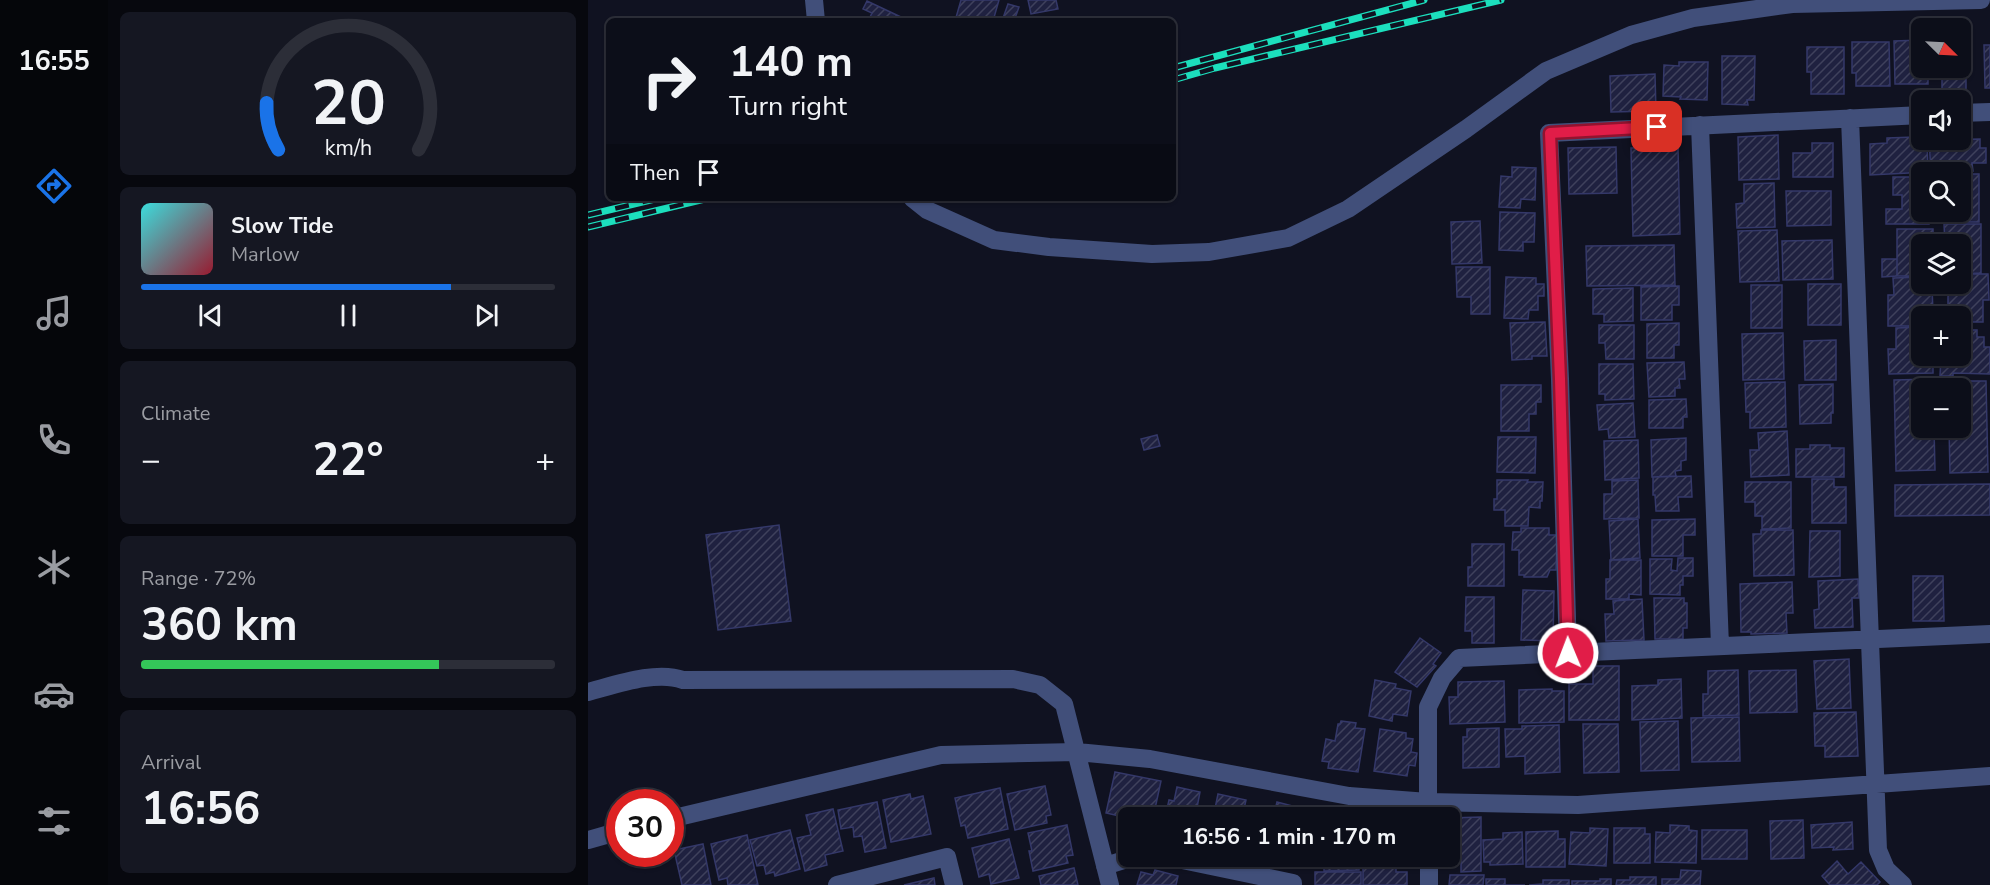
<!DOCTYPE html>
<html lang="en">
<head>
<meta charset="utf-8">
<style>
  :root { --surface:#0c0e19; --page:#151722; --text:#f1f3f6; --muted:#9a9ca2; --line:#2c2e38; --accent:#1a73e8 }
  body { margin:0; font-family:"Nunito Sans",sans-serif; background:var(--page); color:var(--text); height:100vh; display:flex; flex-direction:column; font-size:22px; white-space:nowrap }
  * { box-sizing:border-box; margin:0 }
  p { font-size:20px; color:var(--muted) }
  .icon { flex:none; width:33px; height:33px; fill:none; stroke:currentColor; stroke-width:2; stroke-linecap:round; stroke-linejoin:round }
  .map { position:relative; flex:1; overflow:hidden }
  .details { display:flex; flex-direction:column; gap:12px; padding:12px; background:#07080e; width:480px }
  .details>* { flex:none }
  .banner { position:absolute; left:18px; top:18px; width:570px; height:183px; border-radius:9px; box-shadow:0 2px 4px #0004,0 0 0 2px var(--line); background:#0c0e19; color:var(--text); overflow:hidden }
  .needle { width:39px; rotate:114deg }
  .fabs { position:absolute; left:1323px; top:18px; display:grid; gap:12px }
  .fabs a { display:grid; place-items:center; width:60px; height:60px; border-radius:9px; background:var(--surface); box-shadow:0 2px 4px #0004,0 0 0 2px var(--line); font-size:30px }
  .speed { position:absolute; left:18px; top:789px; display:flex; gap:12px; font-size:30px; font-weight:700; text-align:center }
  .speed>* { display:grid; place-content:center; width:78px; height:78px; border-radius:50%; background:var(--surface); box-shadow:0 2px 4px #0004,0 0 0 2px var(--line); line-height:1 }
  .speed .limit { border:9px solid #d22; background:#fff; color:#111 }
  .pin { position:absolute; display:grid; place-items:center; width:51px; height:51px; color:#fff; margin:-26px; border-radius:12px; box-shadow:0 3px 9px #0006 }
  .me { position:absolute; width:66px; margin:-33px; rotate:359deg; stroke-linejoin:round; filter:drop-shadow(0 0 4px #0008) }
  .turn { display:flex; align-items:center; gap:21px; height:126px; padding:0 24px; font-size:27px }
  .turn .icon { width:78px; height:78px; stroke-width:2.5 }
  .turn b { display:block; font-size:42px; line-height:51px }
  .then { display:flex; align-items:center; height:57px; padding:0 24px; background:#0003; gap:12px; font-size:22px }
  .big { font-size:45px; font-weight:700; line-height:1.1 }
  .details .widget { flex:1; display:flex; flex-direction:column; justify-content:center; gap:9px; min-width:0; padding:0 21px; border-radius:9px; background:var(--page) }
  .details .dial { align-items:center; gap:0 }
  .dial svg { height:156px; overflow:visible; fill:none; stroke:var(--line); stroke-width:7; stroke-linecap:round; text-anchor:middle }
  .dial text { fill:var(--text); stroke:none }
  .song { display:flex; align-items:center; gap:18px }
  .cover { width:72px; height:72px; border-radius:9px; background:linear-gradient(135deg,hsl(180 70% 55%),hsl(350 70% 35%)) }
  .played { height:6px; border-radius:3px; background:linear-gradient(90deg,var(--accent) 75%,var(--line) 75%) }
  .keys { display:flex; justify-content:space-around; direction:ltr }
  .heat { display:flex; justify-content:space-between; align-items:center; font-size:33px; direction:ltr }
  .charge { height:9px; border-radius:4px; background:linear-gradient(90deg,#34c759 72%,var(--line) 0) }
  .trip { position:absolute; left:530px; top:807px; width:342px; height:60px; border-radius:9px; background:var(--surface); box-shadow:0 2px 4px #0004,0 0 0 2px var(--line); font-weight:700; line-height:60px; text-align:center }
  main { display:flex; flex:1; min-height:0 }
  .tabs { display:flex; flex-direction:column; width:108px; justify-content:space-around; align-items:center; background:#05060a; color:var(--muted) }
  .tabs .icon { width:42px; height:42px }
  .tabs .on { color:var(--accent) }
  .tabs b { font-size:27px; color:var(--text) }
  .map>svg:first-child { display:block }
</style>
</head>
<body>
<main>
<nav class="tabs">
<b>16:55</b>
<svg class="icon on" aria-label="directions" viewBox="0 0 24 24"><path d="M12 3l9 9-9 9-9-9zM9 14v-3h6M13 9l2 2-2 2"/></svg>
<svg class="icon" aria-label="music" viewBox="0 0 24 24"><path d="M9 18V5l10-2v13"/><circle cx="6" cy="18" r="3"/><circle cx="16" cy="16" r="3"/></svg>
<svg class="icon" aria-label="phone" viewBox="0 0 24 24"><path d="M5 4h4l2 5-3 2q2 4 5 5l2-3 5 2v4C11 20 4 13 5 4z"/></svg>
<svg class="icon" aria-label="climate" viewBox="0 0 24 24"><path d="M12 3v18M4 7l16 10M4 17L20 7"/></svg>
<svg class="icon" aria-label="car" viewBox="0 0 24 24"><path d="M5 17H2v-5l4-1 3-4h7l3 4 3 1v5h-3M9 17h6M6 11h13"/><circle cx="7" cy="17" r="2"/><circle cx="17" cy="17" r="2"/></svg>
<svg class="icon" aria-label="filters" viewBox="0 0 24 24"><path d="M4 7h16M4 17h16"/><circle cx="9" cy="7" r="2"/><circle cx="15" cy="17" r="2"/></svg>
</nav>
<section class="details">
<div class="widget dial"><svg viewBox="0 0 100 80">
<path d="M14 69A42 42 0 1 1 86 69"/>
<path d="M14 69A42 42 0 0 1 8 45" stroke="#1a73e8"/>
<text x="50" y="56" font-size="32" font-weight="700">20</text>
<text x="50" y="72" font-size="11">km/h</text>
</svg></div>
<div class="widget">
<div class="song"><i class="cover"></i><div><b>Slow Tide</b><p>Marlow</p></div></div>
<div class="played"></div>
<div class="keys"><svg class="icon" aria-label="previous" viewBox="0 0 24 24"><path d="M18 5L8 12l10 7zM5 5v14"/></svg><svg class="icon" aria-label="pause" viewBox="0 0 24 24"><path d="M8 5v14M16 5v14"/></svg><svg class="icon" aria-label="next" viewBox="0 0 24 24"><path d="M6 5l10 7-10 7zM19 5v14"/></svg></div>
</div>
<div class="widget"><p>Climate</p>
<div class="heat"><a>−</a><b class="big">22°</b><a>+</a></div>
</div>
<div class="widget"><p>Range · 72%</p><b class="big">360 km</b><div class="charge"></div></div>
<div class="widget"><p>Arrival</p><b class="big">16:56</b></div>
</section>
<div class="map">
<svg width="1402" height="885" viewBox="0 0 1402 885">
  <defs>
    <pattern id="building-hatch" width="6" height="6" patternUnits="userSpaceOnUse" patternTransform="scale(1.5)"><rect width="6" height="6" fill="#1f2140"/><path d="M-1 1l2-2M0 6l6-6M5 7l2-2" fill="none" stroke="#3f415c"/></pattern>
  </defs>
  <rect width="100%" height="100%" fill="#101221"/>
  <path fill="url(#building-hatch)" stroke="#343869" stroke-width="1.5" d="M 373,0 L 411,0 L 405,21 L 367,21 Z
    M 440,0 L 468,0 L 470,9 L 443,14 Z
    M 279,1 L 315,18 L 314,21 L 280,21 L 284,13 L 275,9 Z
    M 420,4 L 431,7 L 426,21 L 414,21 Z
    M 1334,40 L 1334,68 L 1340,68 L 1340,84 L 1307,84 L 1306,41 Z
    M 1264,42 L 1301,42 L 1302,86 L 1268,86 L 1268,73 L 1264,73 Z
    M 1372,42 L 1378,42 L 1378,95 L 1354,95 L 1354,75 L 1345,75 L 1345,68 L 1372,68 Z
    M 1396,45 L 1402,45 L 1402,88 L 1397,88 Z
    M 1219,47 L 1256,47 L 1256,94 L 1223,94 L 1223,72 L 1219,72 Z
    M 1134,56 L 1167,56 L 1166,100 L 1159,100 L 1160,105 L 1134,104 Z
    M 1091,62 L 1120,62 L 1119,100 L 1092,99 L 1093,97 L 1075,96 L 1076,65 L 1091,66 Z
    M 1067,74 L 1068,111 L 1023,112 L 1022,76 Z
    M 1190,135 L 1191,179 L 1151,180 L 1150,137 Z
    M 1326,137 L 1326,142 L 1339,142 L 1340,172 L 1282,175 L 1282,144 L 1299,143 L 1299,138 Z
    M 1392,139 L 1392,148 L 1398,148 L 1398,163 L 1384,163 L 1385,171 L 1343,172 L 1341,140 Z
    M 1224,143 L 1245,143 L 1245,177 L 1205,177 L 1205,153 L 1224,153 Z
    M 1028,147 L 1029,193 L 981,194 L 980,148 Z
    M 1090,147 L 1092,234 L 1045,236 L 1043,148 Z
    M 924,167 L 948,168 L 947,200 L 933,199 L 932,208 L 911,207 L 913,176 L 924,177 Z
    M 1372,174 L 1391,174 L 1391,222 L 1357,222 L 1357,212 L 1372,212 Z
    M 1305,177 L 1334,177 L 1334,212 L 1342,212 L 1341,224 L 1298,224 L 1298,209 L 1314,209 L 1314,195 L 1305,195 Z
    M 1186,183 L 1187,227 L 1149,228 L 1148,204 L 1156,203 L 1156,184 Z
    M 1198,191 L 1243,191 L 1243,225 L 1199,226 Z
    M 912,212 L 947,213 L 946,242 L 935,242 L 935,251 L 911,250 Z
    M 892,221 L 894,263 L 864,264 L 863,222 Z
    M 1356,224 L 1393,224 L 1393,273 L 1372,274 L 1372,244 L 1357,244 Z
    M 1309,229 L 1345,229 L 1345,244 L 1334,244 L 1334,276 L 1309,276 Z
    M 1189,230 L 1191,281 L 1152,282 L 1150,231 Z
    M 1244,240 L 1245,279 L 1195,280 L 1194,241 Z
    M 1086,245 L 1087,285 L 999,286 L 998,246 Z
    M 1294,259 L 1309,259 L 1309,276 L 1294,277 Z
    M 868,267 L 902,267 L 902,314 L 883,314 L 883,297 L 869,297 Z
    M 1372,274 L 1400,274 L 1401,300 L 1395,300 L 1395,322 L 1372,322 L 1372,316 L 1360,316 L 1360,294 L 1364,294 L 1364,284 L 1372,284 Z
    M 918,277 L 948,278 L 948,284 L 956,284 L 956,296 L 950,296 L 950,310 L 941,310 L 940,319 L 916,318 Z
    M 1334,277 L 1334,284 L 1344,284 L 1345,316 L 1334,316 L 1334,326 L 1300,326 L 1300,295 L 1306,295 L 1305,278 Z
    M 1220,284 L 1253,284 L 1253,325 L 1220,325 Z
    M 1163,285 L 1194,285 L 1194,328 L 1163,328 Z
    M 1091,286 L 1091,305 L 1084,305 L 1084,320 L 1053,320 L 1053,287 Z
    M 1045,288 L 1045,321 L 1016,322 L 1016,314 L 1005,314 L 1005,289 Z
    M 957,322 L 959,356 L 944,356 L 944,359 L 924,360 L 922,323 Z
    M 1091,323 L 1091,345 L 1086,345 L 1086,358 L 1059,358 L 1059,324 Z
    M 1011,325 L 1046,325 L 1046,359 L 1018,359 L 1017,343 L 1011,343 Z
    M 1334,327 L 1334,356 L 1345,356 L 1345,373 L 1301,374 L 1300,349 L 1308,349 L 1308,328 Z
    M 1372,330 L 1389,330 L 1389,337 L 1396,337 L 1396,347 L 1402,347 L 1402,374 L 1365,373 L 1365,376 L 1352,376 L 1353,356 L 1372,356 Z
    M 1195,333 L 1196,379 L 1155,380 L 1154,334 Z
    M 1248,340 L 1248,380 L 1217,380 L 1216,341 Z
    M 1096,362 L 1097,379 L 1091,379 L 1092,388 L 1087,388 L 1087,396 L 1061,397 L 1059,363 Z
    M 1011,364 L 1045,364 L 1046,399 L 1017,400 L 1017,394 L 1011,394 Z
    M 1345,379 L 1345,388 L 1334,388 L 1334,428 L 1346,428 L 1347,470 L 1308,471 L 1306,380 Z
    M 1360,381 L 1398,381 L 1400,472 L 1362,473 L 1361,428 L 1372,428 L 1372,388 L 1360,388 Z
    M 1197,382 L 1198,427 L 1162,428 L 1162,412 L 1158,412 L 1157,383 Z
    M 1245,384 L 1245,413 L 1243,413 L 1243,423 L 1212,424 L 1211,385 Z
    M 913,385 L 953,385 L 953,402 L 948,402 L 948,414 L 941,414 L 941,431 L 913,431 Z
    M 1098,399 L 1099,417 L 1095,417 L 1095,428 L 1061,428 L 1061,400 Z
    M 1045,403 L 1047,437 L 1021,438 L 1020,429 L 1011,430 L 1009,405 Z
    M 1199,431 L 1201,475 L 1163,477 L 1162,450 L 1171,450 L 1170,433 Z
    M 569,435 L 572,446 L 556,450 L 553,439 Z
    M 910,437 L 948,437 L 947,473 L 909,472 Z
    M 1098,438 L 1098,460 L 1093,461 L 1093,470 L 1087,471 L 1088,476 L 1064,477 L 1063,440 Z
    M 1050,440 L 1051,478 L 1017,480 L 1016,441 Z
    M 1222,445 L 1242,445 L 1242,448 L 1256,448 L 1256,477 L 1208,477 L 1208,449 L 1222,449 Z
    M 1103,476 L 1104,497 L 1090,497 L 1091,511 L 1068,511 L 1067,495 L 1065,495 L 1065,477 Z
    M 1224,479 L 1246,479 L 1246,487 L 1258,487 L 1258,523 L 1224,523 Z
    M 909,480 L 940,480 L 939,482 L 955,482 L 954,501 L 952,501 L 952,508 L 941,507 L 940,526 L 917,526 L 917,510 L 906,510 L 906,499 L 909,499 Z
    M 1050,480 L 1051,518 L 1016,519 L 1016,494 L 1024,494 L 1024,481 Z
    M 1157,482 L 1203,482 L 1203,528 L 1174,529 L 1174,516 L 1167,516 L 1167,502 L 1157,502 Z
    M 1402,484 L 1402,515 L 1307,516 L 1307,485 Z
    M 1050,519 L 1052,558 L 1023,560 L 1021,521 Z
    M 1107,519 L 1107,535 L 1095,535 L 1095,556 L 1064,556 L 1064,520 Z
    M 191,525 L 203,621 L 130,630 L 118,535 Z
    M 933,528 L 961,528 L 961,535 L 969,535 L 968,570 L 962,570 L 959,577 L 936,577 L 936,575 L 931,575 L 931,550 L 924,550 L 925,532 L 933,532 Z
    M 1173,530 L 1205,530 L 1206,575 L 1166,576 L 1165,534 L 1173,534 Z
    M 1222,531 L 1252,531 L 1252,576 L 1221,577 Z
    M 884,544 L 916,544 L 916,586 L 880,586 L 880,567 L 884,567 Z
    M 1090,558 L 1105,558 L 1105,576 L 1095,576 L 1095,585 L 1092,585 L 1092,595 L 1062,594 L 1062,559 L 1084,559 L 1083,570 L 1089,571 Z
    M 1022,560 L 1053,560 L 1053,595 L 1041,594 L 1041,599 L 1018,599 L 1018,579 L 1022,579 Z
    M 1325,576 L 1355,576 L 1356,621 L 1325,621 Z
    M 1270,579 L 1271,598 L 1264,598 L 1265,627 L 1227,628 L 1226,610 L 1231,609 L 1230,581 Z
    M 1204,582 L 1205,613 L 1198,613 L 1199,633 L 1163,634 L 1163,632 L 1153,632 L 1152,584 Z
    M 935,590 L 966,591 L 965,641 L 933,640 Z
    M 878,597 L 906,597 L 906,643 L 884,643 L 884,631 L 877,631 Z
    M 1066,598 L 1096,598 L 1096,603 L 1099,603 L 1099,628 L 1095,628 L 1095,639 L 1067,639 Z
    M 1054,599 L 1056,640 L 1018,641 L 1017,614 L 1026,614 L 1025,601 Z
    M 832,638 L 853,653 L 845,664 L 848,666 L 829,687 L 807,672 Z
    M 1261,659 L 1263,708 L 1229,709 L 1226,661 Z
    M 1005,666 L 1031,666 L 1031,720 L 981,720 L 981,684 L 1005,684 Z
    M 1150,670 L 1151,715 L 1115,716 L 1115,694 L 1120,694 L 1120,671 Z
    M 1208,670 L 1209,712 L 1162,713 L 1161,671 Z
    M 1093,679 L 1094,718 L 1044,720 L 1044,686 L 1070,685 L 1070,680 Z
    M 787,680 L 808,684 L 807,688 L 823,691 L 819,716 L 805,714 L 804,721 L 781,716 Z
    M 916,681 L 917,722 L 862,724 L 861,697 L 870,697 L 870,682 Z
    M 964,689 L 964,691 L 976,691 L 976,722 L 931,723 L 931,690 Z
    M 1268,712 L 1270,756 L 1237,757 L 1237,746 L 1227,746 L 1226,713 Z
    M 1151,717 L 1152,761 L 1104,762 L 1103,718 Z
    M 753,721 L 768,723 L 767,728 L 777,729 L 770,772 L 740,768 L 741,762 L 734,761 L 738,739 L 747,741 L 750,724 L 752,724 Z
    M 1090,721 L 1091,770 L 1053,771 L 1052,722 Z
    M 995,724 L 1030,724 L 1031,772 L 996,773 Z
    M 971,725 L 972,772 L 937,774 L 937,756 L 918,757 L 917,729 L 934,729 L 934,726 Z
    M 911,728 L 911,767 L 875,768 L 875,737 L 879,737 L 879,729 Z
    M 792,729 L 818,733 L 818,738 L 825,739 L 823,752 L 829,753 L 827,766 L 821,765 L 819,776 L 786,771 Z
    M 527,772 L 573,781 L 565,818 L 540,818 L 518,813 Z
    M 457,786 L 463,815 L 458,816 L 459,823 L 427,830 L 419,794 Z
    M 589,787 L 612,792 L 607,818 L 577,818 L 581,800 L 586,801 Z
    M 412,788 L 420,829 L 380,838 L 377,825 L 373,826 L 367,798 Z
    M 322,794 L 323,799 L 335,796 L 343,834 L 303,842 L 295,800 Z
    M 630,794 L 658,800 L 654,818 L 625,818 Z
    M 289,802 L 298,848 L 277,852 L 274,836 L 266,837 L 265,827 L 253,829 L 250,810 Z
    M 689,802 L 720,810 L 718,818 L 685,818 Z
    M 245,809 L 255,851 L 237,855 L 239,865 L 217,871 L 209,838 L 223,835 L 218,815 Z
    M 893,817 L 893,871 L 873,872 L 873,855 L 862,855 L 861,818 Z
    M 1215,820 L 1216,858 L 1183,859 L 1182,821 Z
    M 1264,822 L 1265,849 L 1245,850 L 1246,847 L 1224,848 L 1223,825 Z
    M 479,825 L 485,855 L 478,856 L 480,863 L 445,871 L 441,851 L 444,851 L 440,833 Z
    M 1082,825 L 1101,826 L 1101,830 L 1109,831 L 1108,863 L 1067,862 L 1068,832 L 1082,833 Z
    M 1002,828 L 1020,829 L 1018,866 L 981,864 L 983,832 L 1002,833 Z
    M 1026,828 L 1057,828 L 1057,834 L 1062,834 L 1062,863 L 1026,863 Z
    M 202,830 L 212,869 L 187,876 L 186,872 L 178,874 L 176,865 L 169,866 L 162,840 Z
    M 1114,830 L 1159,830 L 1159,859 L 1114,859 Z
    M 970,831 L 970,839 L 977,839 L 977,867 L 938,867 L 938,832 Z
    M 934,832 L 935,864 L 902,865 L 902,862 L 896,862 L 895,840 L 915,839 L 915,833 Z
    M 159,835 L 170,885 L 140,885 L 139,878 L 131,880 L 123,844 Z
    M 421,839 L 431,878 L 403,884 L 401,874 L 391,877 L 384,848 Z
    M 115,844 L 123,885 L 94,885 L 86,850 Z
    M 736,856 L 771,856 L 771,870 L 736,871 Z
    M 1249,861 L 1260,874 L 1273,862 L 1292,882 L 1289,885 L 1242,885 L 1234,876 Z
    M 775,863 L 787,864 L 788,866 L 808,867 L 808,872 L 819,872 L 819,885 L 775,885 Z
    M 486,868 L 490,885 L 453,885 L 451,876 Z
    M 567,870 L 590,876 L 588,885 L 549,885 L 553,872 L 565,875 Z
    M 1093,870 L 1113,871 L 1112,885 L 1074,885 L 1074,879 L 1092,879 Z
    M 727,872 L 773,872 L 773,885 L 727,885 Z
    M 862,875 L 896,875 L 895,885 L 861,885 Z
    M 1042,877 L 1068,877 L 1068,885 L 1028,885 L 1029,880 L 1042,880 Z
    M 346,878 L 347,885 L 316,885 Z
    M 898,879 L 917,879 L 917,885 L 937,885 L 898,885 Z
    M 1012,879 L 1023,879 L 1023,885 L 984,885 L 984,881 L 1012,881 Z
    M 955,880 L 981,880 L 981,885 L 941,885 L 955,884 Z"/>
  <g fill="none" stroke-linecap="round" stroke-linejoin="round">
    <path stroke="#414f7a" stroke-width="18" d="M 226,0 L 228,21
      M 1372,113 L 1402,112
      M 1262,118 L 1290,850 L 1298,869 L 1315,885
      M 1112,125 L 1132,646
      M 324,198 L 339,210 L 406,240 L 461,247 L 564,254 L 621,252 L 700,238 L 760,209 L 878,129 L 958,71 L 1043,35 L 1105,18 L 1204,4 L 1393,0
      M 980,653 L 972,379 L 961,133 L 1334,115
      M 0,692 C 27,685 68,670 95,680 L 425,679 L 452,685 L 476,704 L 522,885
      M 840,818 L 840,707 L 854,678 L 871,658 L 1402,634
      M 82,819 L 353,755 L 489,752 L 562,759 L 761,796 L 840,802 L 990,805 L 1402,776
      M 0,840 L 32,831
      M 575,856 L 705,883 L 705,885
      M 841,856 L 841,885
      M 517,866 L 549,856
      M 249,885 L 359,857 L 366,885"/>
    <defs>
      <path id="rail" d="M 585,68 L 836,0
        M 585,80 L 627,68 L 913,0
        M 0,215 L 71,198
        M 0,227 L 121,198"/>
    </defs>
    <use href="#rail" stroke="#1cdfbd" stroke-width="7"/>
    <use href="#rail" stroke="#101221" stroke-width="4.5" stroke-dasharray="14" stroke-linecap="butt"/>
  </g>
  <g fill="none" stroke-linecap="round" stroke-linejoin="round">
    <defs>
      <path id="route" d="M 980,653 L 972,379 L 962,133 L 1069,127"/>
    </defs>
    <use href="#route" stroke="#92132f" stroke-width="15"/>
    <use href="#route" stroke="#e11d48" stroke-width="10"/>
  </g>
</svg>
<div class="fabs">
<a><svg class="needle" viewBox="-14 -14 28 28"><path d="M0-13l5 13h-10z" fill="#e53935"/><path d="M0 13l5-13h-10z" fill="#9a9ca2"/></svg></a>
<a><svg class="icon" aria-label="sound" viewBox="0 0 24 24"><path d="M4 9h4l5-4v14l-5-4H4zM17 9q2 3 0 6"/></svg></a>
<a><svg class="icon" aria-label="search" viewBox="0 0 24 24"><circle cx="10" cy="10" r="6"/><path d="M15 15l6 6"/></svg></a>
<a><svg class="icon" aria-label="layers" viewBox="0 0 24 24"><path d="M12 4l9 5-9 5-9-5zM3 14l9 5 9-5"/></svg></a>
<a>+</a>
<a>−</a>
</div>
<div class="speed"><div class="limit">30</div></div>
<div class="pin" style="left:1069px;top:127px;background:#d93025"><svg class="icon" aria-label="arrive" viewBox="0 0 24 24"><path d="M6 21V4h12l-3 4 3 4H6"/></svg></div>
<svg class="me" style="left:980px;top:653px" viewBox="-20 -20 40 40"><circle r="17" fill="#e11d48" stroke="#fff" stroke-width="3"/><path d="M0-11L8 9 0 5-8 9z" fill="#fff"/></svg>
<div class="trip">16:56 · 1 min · 170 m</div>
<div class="banner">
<div class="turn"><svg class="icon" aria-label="right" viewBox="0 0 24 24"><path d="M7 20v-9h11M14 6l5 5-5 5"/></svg><div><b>140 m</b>Turn right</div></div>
<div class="then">Then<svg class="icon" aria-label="arrive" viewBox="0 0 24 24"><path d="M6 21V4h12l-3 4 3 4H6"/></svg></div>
</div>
</div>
</main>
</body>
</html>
